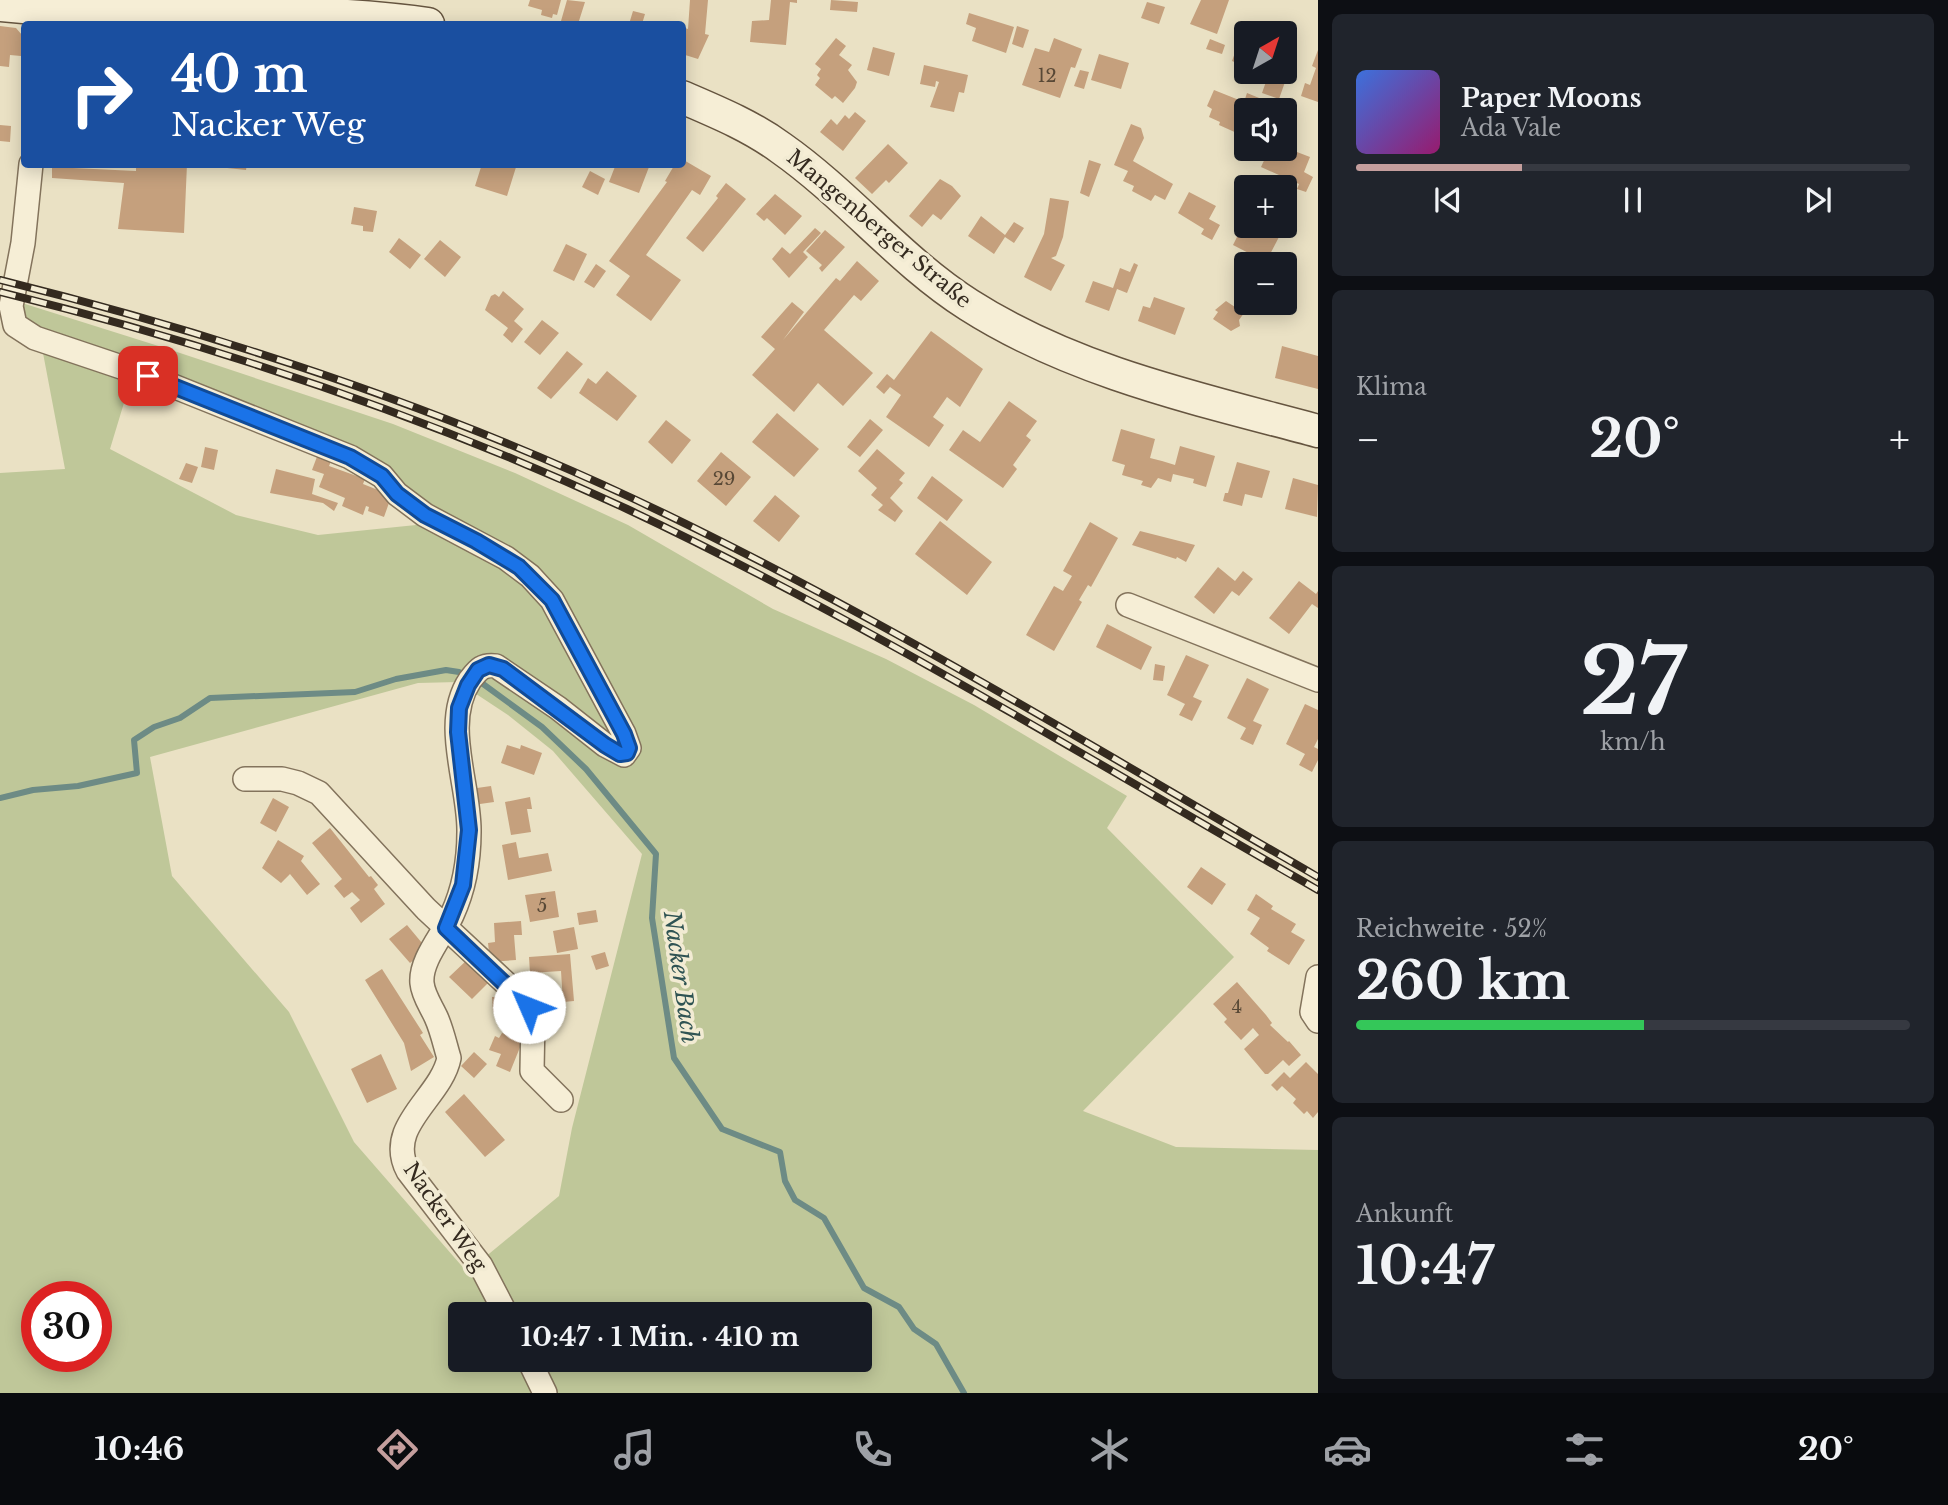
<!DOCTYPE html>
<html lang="de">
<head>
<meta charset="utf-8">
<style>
  :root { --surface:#171b24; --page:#20242c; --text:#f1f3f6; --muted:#9ea1a6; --line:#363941; --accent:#c49e9d }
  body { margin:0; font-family:"Libre Baskerville",serif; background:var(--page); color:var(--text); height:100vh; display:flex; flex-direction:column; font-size:26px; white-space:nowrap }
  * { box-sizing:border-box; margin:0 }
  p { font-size:23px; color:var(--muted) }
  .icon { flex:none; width:38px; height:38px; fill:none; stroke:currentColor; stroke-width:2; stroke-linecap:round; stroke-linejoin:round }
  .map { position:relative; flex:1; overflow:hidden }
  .side { display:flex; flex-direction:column; gap:14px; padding:14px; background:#0d0f14; width:630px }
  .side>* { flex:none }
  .top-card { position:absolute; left:21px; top:21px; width:665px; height:147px; border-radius:7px; box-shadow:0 4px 18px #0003; background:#1a4fa0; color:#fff; overflow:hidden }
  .needle { width:46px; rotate:39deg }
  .buttons { position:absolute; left:1234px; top:21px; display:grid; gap:14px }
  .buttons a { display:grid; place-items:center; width:63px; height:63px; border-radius:7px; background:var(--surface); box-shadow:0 4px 18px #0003; font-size:35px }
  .speed { position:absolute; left:21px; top:1281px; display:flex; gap:14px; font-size:35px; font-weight:700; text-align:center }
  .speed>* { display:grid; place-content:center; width:91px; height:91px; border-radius:50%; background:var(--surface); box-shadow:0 4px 18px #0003; line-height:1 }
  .speed .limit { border:10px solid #d22; background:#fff; color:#111 }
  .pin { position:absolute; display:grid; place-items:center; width:60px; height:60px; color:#fff; margin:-30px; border-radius:14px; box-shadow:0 4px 10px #0006 }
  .me { position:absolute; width:77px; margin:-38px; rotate:314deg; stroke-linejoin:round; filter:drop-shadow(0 0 5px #0008) }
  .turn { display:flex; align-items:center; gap:24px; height:147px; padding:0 35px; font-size:32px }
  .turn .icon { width:91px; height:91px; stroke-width:2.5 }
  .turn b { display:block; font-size:49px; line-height:60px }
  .big { font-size:52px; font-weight:700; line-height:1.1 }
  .side .card { flex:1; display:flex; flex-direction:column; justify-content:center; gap:10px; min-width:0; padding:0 24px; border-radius:10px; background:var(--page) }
  .side .dial { align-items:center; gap:0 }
  .dial b { font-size:91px; line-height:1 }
  .song { display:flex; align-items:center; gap:21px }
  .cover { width:84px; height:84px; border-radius:10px; background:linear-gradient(135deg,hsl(220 70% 55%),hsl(320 70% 35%)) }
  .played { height:7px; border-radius:4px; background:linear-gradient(90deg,var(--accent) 30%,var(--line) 30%) }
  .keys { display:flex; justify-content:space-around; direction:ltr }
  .heat { display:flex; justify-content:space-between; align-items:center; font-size:38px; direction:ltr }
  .charge { height:10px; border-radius:5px; background:linear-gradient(90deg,#34c759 52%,var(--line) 0) }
  .trip { position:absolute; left:448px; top:1302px; width:424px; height:70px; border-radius:7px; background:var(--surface); box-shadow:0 4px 18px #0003; font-weight:700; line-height:70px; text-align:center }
  .tab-bar { display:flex; height:112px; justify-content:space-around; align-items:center; background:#090b0e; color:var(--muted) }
  .tab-bar .icon { width:49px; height:49px }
  .tab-bar .on { color:var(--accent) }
  .tab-bar b { font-size:32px; color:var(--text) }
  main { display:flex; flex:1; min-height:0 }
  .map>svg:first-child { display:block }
</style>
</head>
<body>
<main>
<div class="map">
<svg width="1318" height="1393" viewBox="0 0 1318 1393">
  <rect width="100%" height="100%" fill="#eae1c4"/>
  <path fill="#bfc799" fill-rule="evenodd" d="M 22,303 L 168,349 L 393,424 L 515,473 L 628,525 L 773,609 L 886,659 L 974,705 L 1127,796 L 1107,828 L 1234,957 L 1083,1111 L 1176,1147 L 1318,1150 L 1318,1393 L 0,1393 L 0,473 L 65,469 L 43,353 L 130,383 L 110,449 L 236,515 L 318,535 L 416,525 L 360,454 L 29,326 ZM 458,682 L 508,715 L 553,751 L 642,854 L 572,1128 L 559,1196 L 467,1272 L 354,1142 L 289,1012 L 172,876 L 150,757 L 418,683 ZM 37,1297 L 96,1297 L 96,1356 L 37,1356 ZM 460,1314 L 859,1314 L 859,1360 L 460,1360 Z"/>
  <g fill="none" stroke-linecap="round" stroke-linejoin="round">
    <path stroke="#6d8b85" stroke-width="6" d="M 479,681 L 542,727 L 586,769 L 656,854 L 652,918 L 674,1058 L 722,1129 L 780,1152 L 785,1181 L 795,1200 L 824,1218 L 864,1288 L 899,1307 L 914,1329 L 936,1344 L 964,1393
      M 0,798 L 33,790 L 78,786 L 137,773 L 134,740 L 154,727 L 180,718 L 210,698 L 355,692 L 396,679 L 446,670 L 459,672"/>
  </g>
  <path fill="#c5a07d" d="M 530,0 L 561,0 L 557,15 L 553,14 L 552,18 L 541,15 L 542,10 L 528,6 Z
    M 567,0 L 585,2 L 578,24 L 561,21 Z
    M 690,0 L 708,0 L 705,34 L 709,35 L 698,59 L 682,54 L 682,27 L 688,29 Z
    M 771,0 L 797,0 L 797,3 L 790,2 L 786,45 L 750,42 L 752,21 L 769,20 Z
    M 831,0 L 858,2 L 857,12 L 830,10 Z
    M 1201,0 L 1229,0 L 1217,34 L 1190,24 Z
    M 1147,2 L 1165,7 L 1159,24 L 1141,18 Z
    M 633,11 L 645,14 L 642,24 L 629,24 Z
    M 969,13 L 1014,27 L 1006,53 L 972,41 L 976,28 L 966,24 Z
    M 0,26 L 16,28 L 22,35 L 21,56 L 10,55 L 9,67 L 0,66 Z
    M 1017,26 L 1029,30 L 1023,48 L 1012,44 Z
    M 1241,36 L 1246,38 L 1246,67 L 1232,61 Z
    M 836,38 L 846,46 L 839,55 L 852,65 L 848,70 L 857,82 L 855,88 L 843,103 L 835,96 L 832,99 L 815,85 L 820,78 L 817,75 L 821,69 L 815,64 Z
    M 1054,38 L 1082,49 L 1075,68 L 1071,67 L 1060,98 L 1022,85 L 1035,48 L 1049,52 Z
    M 1210,39 L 1225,45 L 1222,54 L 1206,49 Z
    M 873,47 L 895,53 L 889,76 L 867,70 Z
    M 1318,50 L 1318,102 L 1301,96 L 1305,83 L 1310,85 L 1316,68 L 1312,66 Z
    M 1099,54 L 1129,63 L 1121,89 L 1091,80 Z
    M 924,65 L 968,75 L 964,93 L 959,92 L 954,112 L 930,107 L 939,82 L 936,81 L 935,87 L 920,84 Z
    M 1080,70 L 1089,72 L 1084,89 L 1074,86 Z
    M 1268,76 L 1285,82 L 1279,99 L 1262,93 Z
    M 1214,90 L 1244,102 L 1247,93 L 1264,100 L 1261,109 L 1252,106 L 1250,110 L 1246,110 L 1246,120 L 1239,134 L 1219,125 L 1220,122 L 1209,117 L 1212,109 L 1207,106 Z
    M 855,112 L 866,121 L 843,151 L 820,132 L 831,119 L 837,125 L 845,115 L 849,119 Z
    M 1131,124 L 1141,128 L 1144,138 L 1133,161 L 1173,184 L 1165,200 L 1155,195 L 1151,201 L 1132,191 L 1134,186 L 1123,181 L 1128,171 L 1114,165 Z
    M 0,125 L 11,126 L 10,142 L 0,141 Z
    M 888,144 L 908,163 L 889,183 L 886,180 L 872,194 L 855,178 Z
    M 1284,147 L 1310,157 L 1304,172 L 1313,177 L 1306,192 L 1297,189 L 1299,184 L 1261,167 L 1268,152 Z
    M 682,159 L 711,176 L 700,195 L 692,190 L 646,255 L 681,280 L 651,321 L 616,295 L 630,276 L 609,261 L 667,182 L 665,181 L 675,164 L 682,164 Z
    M 1089,160 L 1101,164 L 1089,197 L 1080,193 Z
    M 136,164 L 187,164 L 184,233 L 118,229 L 124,183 L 52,178 L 52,167 L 136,171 Z
    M 208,164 L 247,164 L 246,170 L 208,166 Z
    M 482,164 L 517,164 L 507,196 L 475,186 Z
    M 616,164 L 649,167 L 639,193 L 609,182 Z
    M 590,171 L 605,179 L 598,195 L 582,187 Z
    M 940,179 L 952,186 L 961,196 L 941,220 L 933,214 L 922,227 L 909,216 Z
    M 726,183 L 746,199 L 703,252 L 686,238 L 718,198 L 716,196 Z
    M 1189,192 L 1216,206 L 1209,219 L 1220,225 L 1212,240 L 1201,234 L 1204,229 L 1178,213 Z
    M 775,194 L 802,216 L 785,235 L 767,218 L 764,221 L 756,214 Z
    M 1050,198 L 1069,201 L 1063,237 L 1056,256 L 1051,258 L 1065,265 L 1051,291 L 1024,277 L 1044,234 Z
    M 354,207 L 377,211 L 373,232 L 363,231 L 363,226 L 351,224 Z
    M 981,216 L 1005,235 L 1014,222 L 1024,228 L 1014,243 L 1005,237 L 994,254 L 968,236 Z
    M 1246,219 L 1246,226 L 1258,226 L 1279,237 L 1266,262 L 1233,245 Z
    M 815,228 L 821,233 L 803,252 L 808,257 L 789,278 L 772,259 L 782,247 L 790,254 Z
    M 825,230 L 845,247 L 822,272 L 819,268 L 822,265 L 806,251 Z
    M 399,238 L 421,255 L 410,269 L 389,252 Z
    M 440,240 L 461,257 L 445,277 L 424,259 Z
    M 566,244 L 587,254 L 574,281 L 553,271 Z
    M 857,261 L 879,281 L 861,301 L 854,295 L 824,330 L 873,373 L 843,406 L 818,383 L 794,412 L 752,375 L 775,349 L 761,337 L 792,302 L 804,312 L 783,340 L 836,278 L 840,281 Z
    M 1134,263 L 1138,265 L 1127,293 L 1117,289 L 1109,311 L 1085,302 L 1093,281 L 1113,288 L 1120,268 L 1130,272 Z
    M 596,264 L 606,271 L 594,288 L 584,282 Z
    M 503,291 L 524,309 L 514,321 L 523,329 L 512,343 L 503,335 L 508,328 L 485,310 L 491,296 L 495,294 L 499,297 Z
    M 1154,297 L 1185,308 L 1175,335 L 1138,321 L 1143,306 L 1150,308 Z
    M 1226,301 L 1244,313 L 1239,320 L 1240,326 L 1231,331 L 1213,319 L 1218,312 L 1215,310 Z
    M 542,320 L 559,333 L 540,355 L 524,342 Z
    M 931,331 L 983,369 L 960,407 L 947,397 L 933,417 L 944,425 L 929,447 L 886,417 L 901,395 L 890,387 L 884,394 L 876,387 L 887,374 L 894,380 Z
    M 1282,346 L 1318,356 L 1318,389 L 1275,378 Z
    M 567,351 L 583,364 L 551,399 L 537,388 Z
    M 607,371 L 637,396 L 617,421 L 579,393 L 588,378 L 596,384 Z
    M 1009,401 L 1037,421 L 1026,436 L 1031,440 L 1013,465 L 1017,469 L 1003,488 L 949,450 L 963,430 L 980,442 Z
    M 777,413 L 819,449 L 794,477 L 752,442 Z
    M 870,419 L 883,430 L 860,457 L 847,447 Z
    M 666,420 L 691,440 L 672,464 L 648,442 Z
    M 1121,429 L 1155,439 L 1150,458 L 1162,461 L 1175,465 L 1180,446 L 1215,456 L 1206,487 L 1193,483 L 1194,479 L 1173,474 L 1171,482 L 1158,478 L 1151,488 L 1141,485 L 1143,481 L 1122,475 L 1125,465 L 1112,461 Z
    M 205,447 L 218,450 L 214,470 L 201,467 Z
    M 877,449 L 905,473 L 899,480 L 903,483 L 890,498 L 903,511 L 895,522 L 878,510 L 883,505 L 871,495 L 877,488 L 858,471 Z
    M 721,452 L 751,477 L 726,506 L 697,481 Z
    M 318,454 L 332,459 L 329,466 L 365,479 L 363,484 L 383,492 L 390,500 L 384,517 L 368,511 L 369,507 L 366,506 L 363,515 L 342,506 L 345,498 L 319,487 L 324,474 L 312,470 Z
    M 1237,462 L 1270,471 L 1262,498 L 1245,494 L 1242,506 L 1223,501 L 1225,493 L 1228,493 Z
    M 186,463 L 198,467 L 192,483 L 179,479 Z
    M 276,469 L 315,479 L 312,494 L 338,503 L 334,511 L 323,503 L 270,493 Z
    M 932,476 L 963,500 L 947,521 L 917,498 Z
    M 1293,478 L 1318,485 L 1317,517 L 1285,509 Z
    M 775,495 L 800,516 L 779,542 L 753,521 Z
    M 940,521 L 992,562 L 967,595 L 915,554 Z
    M 1090,522 L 1118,538 L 1091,587 L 1088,585 L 1079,600 L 1082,602 L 1054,651 L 1026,635 L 1054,586 L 1063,591 L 1072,576 L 1063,571 Z
    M 1140,531 L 1195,545 L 1186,562 L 1177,557 L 1176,559 L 1132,545 Z
    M 1218,567 L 1235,581 L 1243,571 L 1253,579 L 1239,596 L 1232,591 L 1214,614 L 1194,597 Z
    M 1299,581 L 1316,594 L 1318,591 L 1318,608 L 1312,604 L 1289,634 L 1269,618 Z
    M 1107,624 L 1152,647 L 1141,670 L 1096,647 Z
    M 1186,655 L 1209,665 L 1193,697 L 1202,701 L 1192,721 L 1179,715 L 1185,704 L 1167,695 Z
    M 1155,664 L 1165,666 L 1163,681 L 1153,680 Z
    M 1247,678 L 1269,689 L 1253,721 L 1262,725 L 1253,745 L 1240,739 L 1246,728 L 1227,718 Z
    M 1305,704 L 1318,710 L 1318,739 L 1314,747 L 1318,749 L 1318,760 L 1312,772 L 1299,765 L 1305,754 L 1286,744 Z
    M 507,745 L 520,749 L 521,745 L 542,753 L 534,775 L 501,763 Z
    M 491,786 L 494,802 L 473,805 L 470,789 Z
    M 530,797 L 532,809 L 527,809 L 531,832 L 511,835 L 505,802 Z
    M 273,798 L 289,807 L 276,832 L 260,823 Z
    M 330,828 L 369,877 L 371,876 L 378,885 L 374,889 L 385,904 L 361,923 L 350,908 L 360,900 L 352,892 L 344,898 L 334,886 L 342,879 L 312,843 Z
    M 278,840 L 304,856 L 301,861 L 320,884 L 307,895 L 290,874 L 281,883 L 262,868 Z
    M 516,842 L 519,858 L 548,853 L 552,871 L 508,880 L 502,845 Z
    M 1201,867 L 1226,884 L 1212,905 L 1187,887 Z
    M 555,891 L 559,917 L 530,922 L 525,895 Z
    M 1256,894 L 1273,906 L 1271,909 L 1296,924 L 1291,932 L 1305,940 L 1289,965 L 1267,951 L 1269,948 L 1250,934 L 1260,918 L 1247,910 Z
    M 596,910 L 598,922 L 579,925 L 577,913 Z
    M 521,921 L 522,935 L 514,935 L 516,960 L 490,962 L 488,943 L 495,942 L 494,923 Z
    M 407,925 L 427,949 L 410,963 L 389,939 Z
    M 574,927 L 578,949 L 557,953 L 553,931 Z
    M 605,952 L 609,966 L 596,970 L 591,956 Z
    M 570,954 L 574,1001 L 563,1002 L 561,971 L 530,973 L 529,957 Z
    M 468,959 L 490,981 L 472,999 L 449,977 Z
    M 382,969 L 423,1033 L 420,1035 L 434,1057 L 411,1071 L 404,1043 L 365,980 Z
    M 1237,982 L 1266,1015 L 1272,1023 L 1270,1025 L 1288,1042 L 1289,1041 L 1301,1055 L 1289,1066 L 1283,1060 L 1268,1074 L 1265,1074 L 1244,1049 L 1259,1035 L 1253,1028 L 1241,1040 L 1224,1022 L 1227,1019 L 1213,1004 Z
    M 492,997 L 499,997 L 499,1004 L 506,1004 L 506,1013 L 493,1012 Z
    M 512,1013 L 527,1014 L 525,1035 L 510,1072 L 496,1066 L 501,1054 L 489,1050 L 495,1036 L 499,1038 L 502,1033 L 508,1035 Z
    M 474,1052 L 487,1064 L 474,1078 L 461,1066 Z
    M 381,1054 L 397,1089 L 367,1103 L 351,1069 Z
    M 1306,1062 L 1318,1074 L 1318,1112 L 1313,1118 L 1307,1111 L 1304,1114 L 1293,1103 L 1296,1099 L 1282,1086 L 1277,1091 L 1271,1085 L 1284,1072 L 1290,1078 Z
    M 464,1094 L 505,1140 L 485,1157 L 445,1112 Z"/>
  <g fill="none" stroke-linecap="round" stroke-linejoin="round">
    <defs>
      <path id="minor" d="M 31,164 L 23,243 L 11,306 L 15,325 L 35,338 L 148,376 L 350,457 L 382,476 L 397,494 L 425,515 L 506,558 L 530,576 L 552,600 L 624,734 L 629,748 L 624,755 L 605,745 L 558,708 L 496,666 C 482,664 478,670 470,680 C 441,723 470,785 469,832 C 469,861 464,889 452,915 C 443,935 420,960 422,983 C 423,995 431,1006 436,1017 C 442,1030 445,1045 449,1058 C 441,1098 384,1126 408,1171 L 481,1266 L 506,1314
        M 1128,605 L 1318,680
        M 245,779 L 282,779 L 298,783 L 319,793 L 426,909 L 526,1002 L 533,1017 L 532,1071 L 561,1100
        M 1318,977 L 1312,1012 L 1318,1021
        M 529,1360 L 545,1393"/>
      <path id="secondary" d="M 0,5 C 142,19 286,4 428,24
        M 682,97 C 717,112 751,126 781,148 C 848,195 900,261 969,305 C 1074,372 1199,399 1318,431"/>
    </defs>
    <use href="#minor" stroke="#83735c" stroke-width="26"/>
    <use href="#secondary" stroke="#65543f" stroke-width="35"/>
    <use href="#minor" stroke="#f6eed6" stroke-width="23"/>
    <use href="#secondary" stroke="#f6eed6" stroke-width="32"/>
    <defs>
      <path id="rail" d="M 0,280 C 217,334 431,404 634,499 C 870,610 1092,747 1318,877
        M 0,292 C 215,345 426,416 627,509 C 865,621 1090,760 1318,890"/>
    </defs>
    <use href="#rail" stroke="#342a1f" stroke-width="8"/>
    <use href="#rail" stroke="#f2ebd3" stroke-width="5" stroke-dasharray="16" stroke-linecap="butt"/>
  </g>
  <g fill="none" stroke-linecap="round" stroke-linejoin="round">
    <defs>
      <path id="route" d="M 148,376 L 350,457 L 382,476 L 397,494 L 425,515 L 476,541 L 519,567 L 552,600 L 624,734 L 629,748 L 627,753 L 620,754 L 605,745 L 503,669 L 489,665 L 478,670 L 468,685 L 459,708 L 458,732 L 469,830 L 463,885 L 446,928 L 529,1007"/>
    </defs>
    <use href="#route" stroke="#114b97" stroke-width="18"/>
    <use href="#route" stroke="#1a73e8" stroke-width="12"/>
  </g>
  <g text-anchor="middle" stroke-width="7" stroke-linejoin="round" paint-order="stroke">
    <g font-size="18" fill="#584836">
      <text x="1047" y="82">12</text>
      <text x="724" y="485">29</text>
      <text x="542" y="912">5</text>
      <text x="1237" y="1013">4</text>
    </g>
    <g font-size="21" fill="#342a1f" stroke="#f2ebd3">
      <text transform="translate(879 229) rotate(40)" y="7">Mangenberger Straße</text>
      <text transform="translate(445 1217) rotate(55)" y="7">Nacker Weg</text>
    </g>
    <g font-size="23" font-style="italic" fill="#2f5353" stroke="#f2ebd3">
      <text transform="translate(681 977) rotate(82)" y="8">Nacker Bach</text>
    </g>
  </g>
</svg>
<div class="buttons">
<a><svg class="needle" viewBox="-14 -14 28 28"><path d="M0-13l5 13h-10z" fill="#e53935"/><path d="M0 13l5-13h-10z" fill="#9ea1a6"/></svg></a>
<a><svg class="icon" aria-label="sound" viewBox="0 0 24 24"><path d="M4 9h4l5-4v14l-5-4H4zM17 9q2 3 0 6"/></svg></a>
<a>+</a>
<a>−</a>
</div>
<div class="speed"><div class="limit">30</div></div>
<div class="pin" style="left:148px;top:376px;background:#d93025"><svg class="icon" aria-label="arrive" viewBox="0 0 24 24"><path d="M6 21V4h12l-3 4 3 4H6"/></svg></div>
<svg class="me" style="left:529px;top:1007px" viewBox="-20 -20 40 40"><circle r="19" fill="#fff"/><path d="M0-13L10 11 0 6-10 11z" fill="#1a73e8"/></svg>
<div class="trip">10:47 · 1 Min. · 410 m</div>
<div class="top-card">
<div class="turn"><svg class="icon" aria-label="right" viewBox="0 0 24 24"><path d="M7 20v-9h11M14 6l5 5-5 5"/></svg><div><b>40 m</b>Nacker Weg</div></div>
</div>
</div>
<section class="side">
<div class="card">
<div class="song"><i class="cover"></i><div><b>Paper Moons</b><p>Ada Vale</p></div></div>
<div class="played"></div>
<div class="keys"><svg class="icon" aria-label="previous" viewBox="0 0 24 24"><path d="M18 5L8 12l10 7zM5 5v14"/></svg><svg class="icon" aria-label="pause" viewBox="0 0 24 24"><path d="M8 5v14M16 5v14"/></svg><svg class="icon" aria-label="next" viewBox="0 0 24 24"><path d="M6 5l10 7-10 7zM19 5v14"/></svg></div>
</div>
<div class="card"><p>Klima</p>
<div class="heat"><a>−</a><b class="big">20°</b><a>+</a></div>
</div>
<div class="card dial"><b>27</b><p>km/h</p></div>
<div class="card"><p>Reichweite · 52%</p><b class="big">260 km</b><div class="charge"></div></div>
<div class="card"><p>Ankunft</p><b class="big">10:47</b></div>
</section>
</main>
<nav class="tab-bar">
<b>10:46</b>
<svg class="icon on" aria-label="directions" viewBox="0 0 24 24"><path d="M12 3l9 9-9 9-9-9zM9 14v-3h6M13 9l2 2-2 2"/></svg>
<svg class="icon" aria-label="music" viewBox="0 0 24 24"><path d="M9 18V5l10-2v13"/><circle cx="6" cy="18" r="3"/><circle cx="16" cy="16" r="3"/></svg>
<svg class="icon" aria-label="phone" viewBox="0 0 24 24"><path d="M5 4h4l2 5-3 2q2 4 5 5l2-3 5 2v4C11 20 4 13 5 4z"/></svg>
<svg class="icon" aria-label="climate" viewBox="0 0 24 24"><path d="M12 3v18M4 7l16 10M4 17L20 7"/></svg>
<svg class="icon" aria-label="car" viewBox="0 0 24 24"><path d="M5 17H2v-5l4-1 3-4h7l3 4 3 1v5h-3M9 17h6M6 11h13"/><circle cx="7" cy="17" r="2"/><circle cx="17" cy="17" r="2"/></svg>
<svg class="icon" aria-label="filters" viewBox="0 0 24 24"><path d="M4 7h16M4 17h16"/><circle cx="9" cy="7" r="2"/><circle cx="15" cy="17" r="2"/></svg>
<b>20°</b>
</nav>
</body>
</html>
